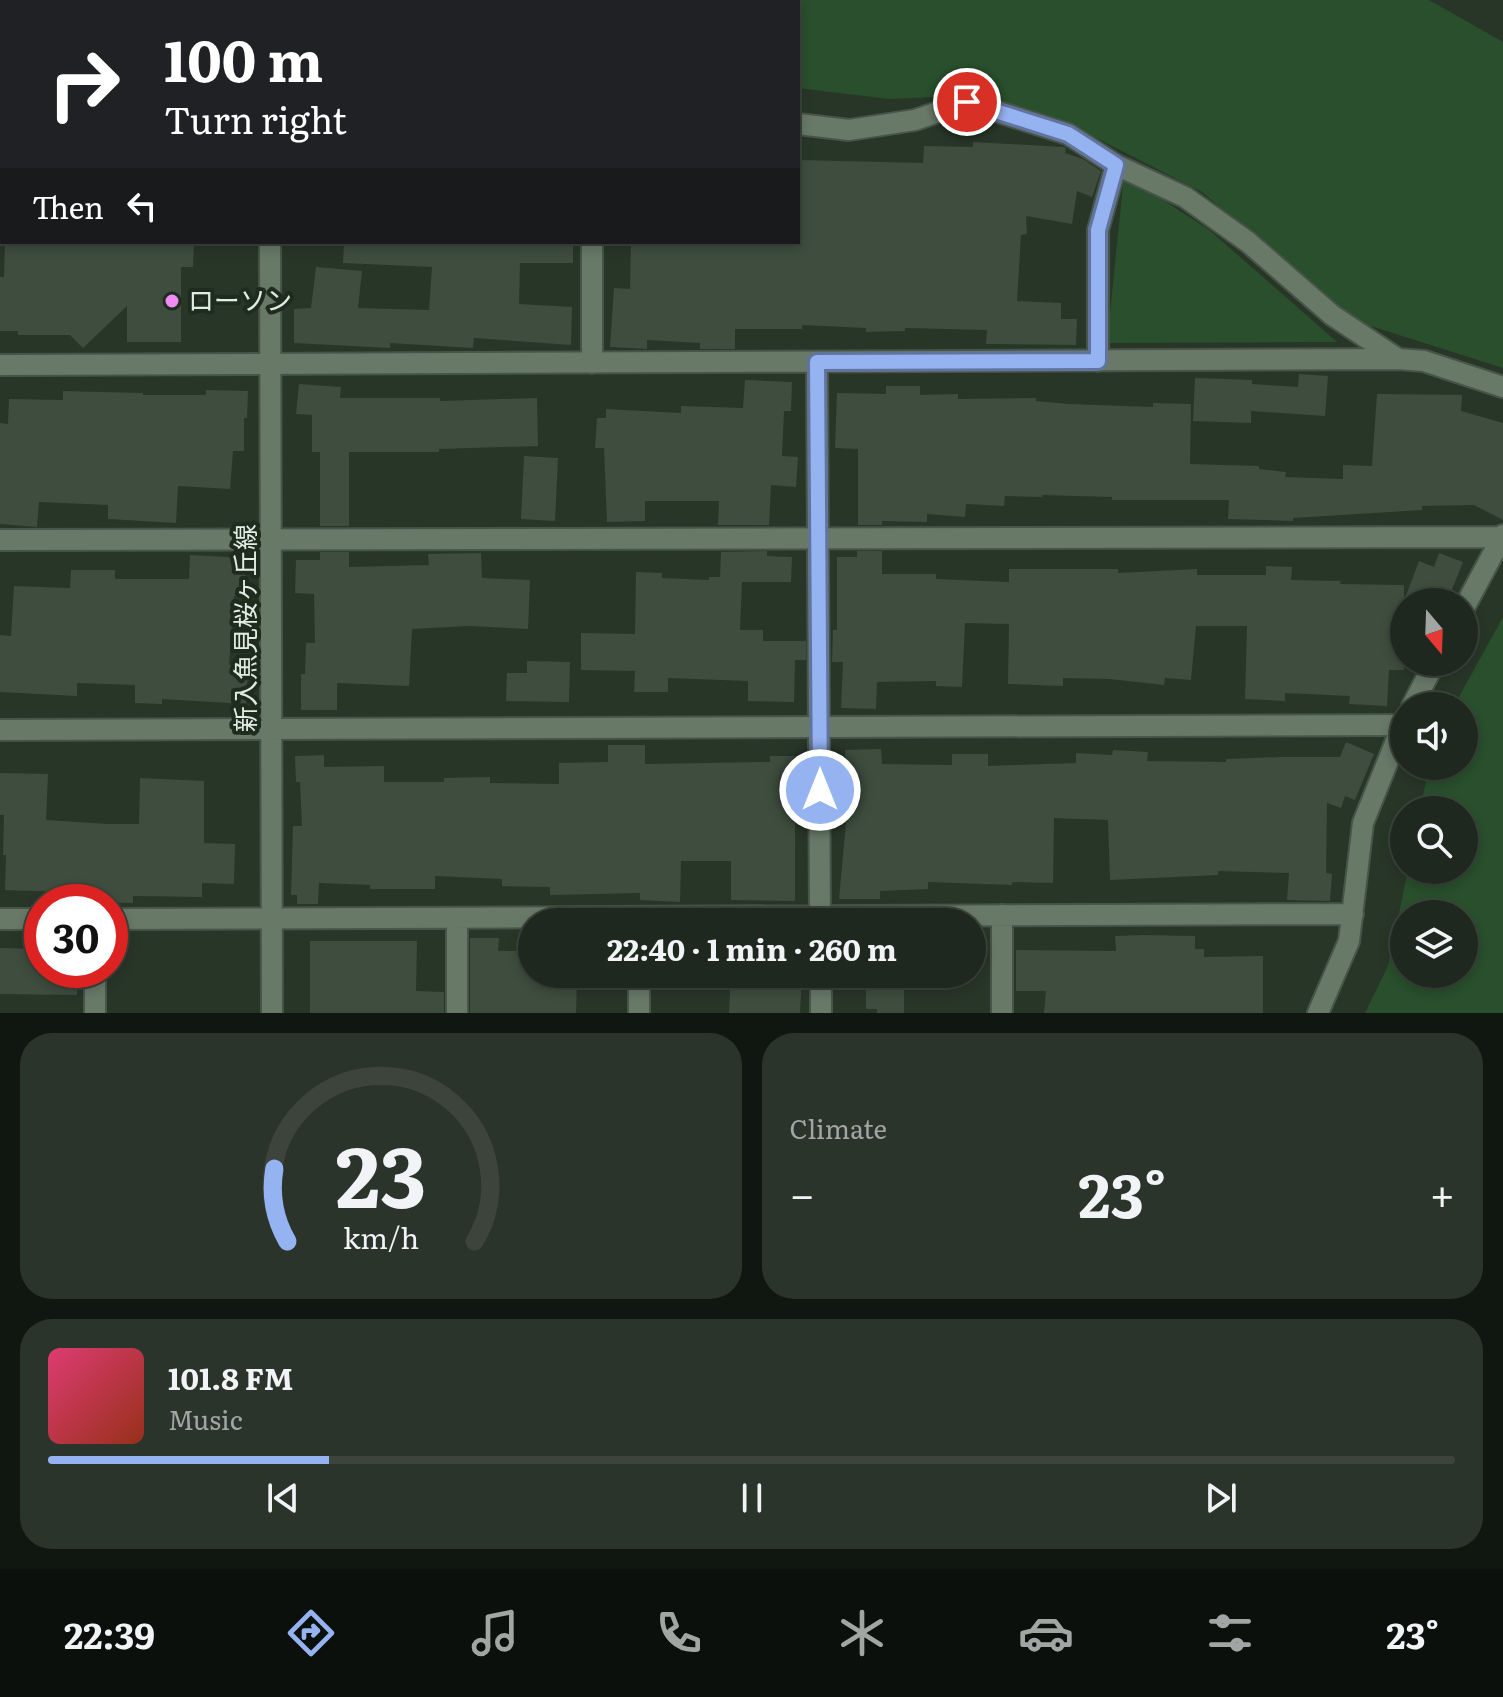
<!DOCTYPE html>
<html lang="en">
<head>
<meta charset="utf-8">
<style>
  :root { --surface:#1e281e; --page:#2b342b; --text:#f1f3f6; --muted:#a1a6a4; --line:#3c443c; --accent:#95b2f1 }
  body { margin:0; font-family:Literata,"Noto Sans JP",serif; background:var(--page); color:var(--text); height:100vh; display:flex; flex-direction:column; font-size:30px; white-space:nowrap }
  * { box-sizing:border-box; margin:0 }
  p { font-size:26px; color:var(--muted) }
  .icon { flex:none; width:44px; height:44px; fill:none; stroke:currentColor; stroke-width:2; stroke-linecap:round; stroke-linejoin:round }
  .map { position:relative; height:1013px; overflow:hidden }
  .drawer { display:flex; flex-direction:column; gap:20px; padding:20px; background:#101610; flex:1 }
  .drawer>* { flex:none }
  .hud { position:absolute; left:0px; top:0px; width:800px; height:244px; box-shadow:0 4px 12px #0003,0 0 0 2px var(--line); background:#202124; color:#fff; overflow:hidden }
  .needle { width:52px; rotate:161deg }
  .buttons { position:absolute; left:1390px; top:588px; display:grid; gap:16px }
  .buttons a { display:grid; place-items:center; width:88px; height:88px; border-radius:50%; background:var(--surface); box-shadow:0 4px 12px #0003,0 0 0 2px var(--line); font-size:40px }
  .speed { position:absolute; left:24px; top:884px; display:flex; gap:16px; font-size:40px; font-weight:700; text-align:center }
  .speed>* { display:grid; place-content:center; width:104px; height:104px; border-radius:50%; background:var(--surface); box-shadow:0 4px 12px #0003,0 0 0 2px var(--line); line-height:1 }
  .speed .limit { border:12px solid #d22; background:#fff; color:#111 }
  .pin { position:absolute; display:grid; place-items:center; width:68px; height:68px; color:#fff; margin:-34px; border:4px solid #fff; border-radius:50%; box-shadow:0 2px 8px #0007 }
  .me { position:absolute; width:88px; margin:-44px; rotate:0deg; stroke-linejoin:round; filter:drop-shadow(0 0 6px #0008) }
  .turn { display:flex; align-items:center; gap:28px; height:168px; padding:0 32px; font-size:36px }
  .turn .icon { width:104px; height:104px; stroke-width:2.5 }
  .turn b { display:block; font-size:56px; line-height:68px }
  .then { display:flex; align-items:center; height:76px; padding:0 32px; background:#0003; gap:16px; font-size:30px }
  .big { font-size:60px; font-weight:700; line-height:1.1 }
  .drawer .card { flex:1; display:flex; flex-direction:column; justify-content:center; gap:12px; min-width:0; padding:0 28px; border-radius:32px; background:var(--page) }
  .drawer .dial { align-items:center; gap:0 }
  .dial svg { height:208px; overflow:visible; fill:none; stroke:var(--line); stroke-width:7; stroke-linecap:round; text-anchor:middle }
  .dial text { fill:var(--text); stroke:none }
  .song { display:flex; align-items:center; gap:24px }
  .cover { width:96px; height:96px; border-radius:12px; background:linear-gradient(135deg,hsl(340 70% 55%),hsl(10 70% 35%)) }
  .played { height:8px; border-radius:4px; background:linear-gradient(90deg,var(--accent) 20%,var(--line) 20%) }
  .keys { display:flex; justify-content:space-around; direction:ltr }
  .heat { display:flex; justify-content:space-between; align-items:center; font-size:44px; direction:ltr }
  .drawer .tiles { flex:1; display:grid; gap:20px; grid-template-columns:1fr 1fr }
  .card:last-child { grid-column:span 2 }
  .trip { position:absolute; left:518px; top:908px; width:468px; height:80px; border-radius:40px; background:var(--surface); box-shadow:0 4px 12px #0003,0 0 0 2px var(--line); font-weight:700; line-height:80px; text-align:center }
  .menu { display:flex; height:128px; justify-content:space-around; align-items:center; background:#0c100c; color:var(--muted) }
  .menu .icon { width:56px; height:56px }
  .menu .active { color:var(--accent) }
  .menu b { font-size:36px; color:var(--text) }
  .map>svg:first-child { display:block }
</style>
</head>
<body>
<div class="map">
<svg width="1503" height="1013" viewBox="0 0 1503 1013">
  <rect width="100%" height="100%" fill="#283628"/>
  <path fill="#294f2c" fill-rule="evenodd" d="M 357,0 L 1429,0 L 1503,42 L 1503,368 L 1352,320 L 1202,192 L 1071,125 L 934,106 L 935,97 L 889,99 L 798,88 L 798,2 Z
    M 1124,175 L 1208,229 L 1337,342 L 1107,343 Z
    M 1503,617 L 1503,1013 L 1365,1013 L 1388,966 L 1408,870 L 1464,870 L 1464,810 L 1420,810 L 1429,766 L 1464,766 L 1464,706 L 1454,706 ZM 1464,914 L 1464,974 L 1404,974 L 1404,914 Z"/>
  <path fill="#3e4d3e" d="M 973,142 L 1064,147 L 1066,148 L 1065,153 L 1083,159 L 1101,171 L 1092,197 L 1077,191 L 1072,224 L 1026,216 L 1027,234 L 1021,235 L 1017,301 L 1061,303 L 1061,319 L 1077,319 L 1076,345 L 986,344 L 987,330 L 905,328 L 905,331 L 866,332 L 866,328 L 802,325 L 802,329 L 735,329 L 735,349 L 700,349 L 700,343 L 647,340 L 647,349 L 610,347 L 614,288 L 630,289 L 631,242 L 798,242 L 798,160 L 923,163 L 924,146 L 973,147 Z
    M 5,242 L 194,242 L 193,267 L 181,267 L 181,342 L 127,342 L 127,306 L 83,348 L 70,335 L 18,335 L 18,331 L 0,331 L 0,277 L 4,277 Z
    M 344,242 L 573,242 L 573,263 L 520,263 L 519,304 L 572,307 L 571,345 L 474,338 L 473,348 L 390,343 L 390,348 L 294,343 L 294,309 L 311,308 L 316,267 L 362,271 L 358,308 L 429,310 L 432,267 L 343,263 Z
    M 1299,374 L 1328,376 L 1325,416 L 1251,411 L 1251,423 L 1193,421 L 1195,378 L 1252,380 L 1252,384 L 1298,387 Z
    M 745,380 L 792,382 L 791,411 L 784,411 L 782,456 L 798,457 L 796,487 L 771,485 L 769,525 L 718,525 L 719,501 L 645,501 L 645,521 L 607,522 L 604,448 L 595,448 L 597,418 L 606,418 L 606,409 L 681,413 L 681,406 L 743,408 Z
    M 299,384 L 341,387 L 340,398 L 440,398 L 440,401 L 537,398 L 538,446 L 439,449 L 439,452 L 349,452 L 349,526 L 320,526 L 320,452 L 312,452 L 312,415 L 296,414 Z
    M 886,386 L 920,386 L 920,395 L 958,394 L 958,399 L 1036,398 L 1036,401 L 1069,404 L 1153,407 L 1153,403 L 1191,404 L 1190,464 L 1259,466 L 1259,469 L 1286,472 L 1285,477 L 1343,479 L 1343,465 L 1372,466 L 1377,394 L 1462,395 L 1461,411 L 1503,423 L 1503,520 L 1474,505 L 1422,506 L 1422,510 L 1293,518 L 1293,521 L 1228,519 L 1229,500 L 1112,500 L 1112,497 L 1042,495 L 1042,497 L 1005,496 L 1004,506 L 966,504 L 965,517 L 927,514 L 927,522 L 882,521 L 882,525 L 858,525 L 858,449 L 835,448 L 837,393 L 886,394 Z
    M 206,390 L 248,391 L 247,418 L 244,418 L 244,451 L 233,451 L 230,489 L 178,486 L 176,523 L 108,519 L 108,505 L 39,502 L 37,527 L 0,524 L 0,423 L 8,424 L 9,399 L 63,400 L 63,391 L 143,393 L 143,395 L 206,395 Z
    M 524,456 L 558,458 L 555,521 L 521,519 Z
    M 767,551 L 767,556 L 792,557 L 791,582 L 742,582 L 740,630 L 763,630 L 763,641 L 806,641 L 806,660 L 795,660 L 794,702 L 748,701 L 748,681 L 668,678 L 668,692 L 634,692 L 635,671 L 581,670 L 581,633 L 635,634 L 636,572 L 662,573 L 662,578 L 709,580 L 709,577 L 720,577 L 721,552 Z
    M 857,551 L 882,551 L 882,574 L 936,574 L 936,579 L 1009,582 L 1009,569 L 1118,569 L 1118,573 L 1197,569 L 1197,575 L 1266,575 L 1266,566 L 1292,567 L 1291,580 L 1341,581 L 1340,584 L 1404,585 L 1404,601 L 1419,561 L 1434,567 L 1439,553 L 1463,562 L 1447,602 L 1404,602 L 1404,670 L 1389,670 L 1387,706 L 1349,704 L 1350,696 L 1285,693 L 1285,701 L 1245,699 L 1247,626 L 1196,626 L 1191,680 L 1165,678 L 1164,685 L 1110,679 L 1063,678 L 1063,686 L 1008,684 L 1009,624 L 965,623 L 962,687 L 936,686 L 936,681 L 877,682 L 876,709 L 841,708 L 843,662 L 832,662 L 833,630 L 837,630 L 837,557 L 857,557 Z
    M 320,552 L 349,552 L 349,567 L 429,565 L 428,554 L 481,553 L 482,578 L 530,580 L 528,629 L 468,626 L 412,629 L 409,686 L 337,683 L 337,710 L 301,710 L 301,674 L 305,674 L 306,643 L 315,643 L 314,594 L 295,593 L 296,560 L 320,560 Z
    M 190,555 L 246,558 L 244,597 L 234,596 L 229,665 L 248,666 L 246,704 L 162,699 L 162,704 L 135,703 L 135,685 L 77,683 L 77,696 L 0,692 L 0,635 L 11,636 L 14,586 L 70,588 L 71,570 L 115,570 L 115,579 L 189,579 Z
    M 527,661 L 570,662 L 569,702 L 506,701 L 507,673 L 527,673 Z
    M 1346,742 L 1374,754 L 1355,800 L 1345,796 L 1341,808 L 1327,803 L 1326,873 L 1332,874 L 1330,901 L 1287,900 L 1289,873 L 1218,871 L 1218,875 L 1110,880 L 1108,820 L 1054,818 L 1053,883 L 1012,882 L 1012,885 L 928,882 L 928,889 L 880,891 L 880,899 L 839,899 L 846,823 L 832,822 L 832,801 L 846,802 L 845,750 L 881,749 L 882,764 L 952,765 L 952,754 L 988,754 L 988,766 L 1076,763 L 1076,753 L 1112,755 L 1113,750 L 1148,752 L 1147,761 L 1226,762 L 1226,759 L 1281,757 L 1340,757 Z
    M 608,745 L 645,745 L 645,764 L 770,762 L 770,756 L 802,756 L 801,799 L 806,800 L 806,821 L 795,820 L 795,901 L 731,900 L 731,861 L 681,861 L 680,902 L 640,900 L 640,893 L 550,895 L 550,887 L 502,886 L 502,879 L 435,876 L 435,889 L 370,889 L 370,885 L 319,883 L 318,904 L 297,904 L 297,895 L 291,895 L 293,826 L 302,826 L 300,782 L 296,782 L 295,756 L 324,755 L 324,767 L 384,766 L 384,782 L 444,782 L 444,778 L 490,777 L 490,783 L 559,784 L 559,763 L 608,762 Z
    M 0,773 L 48,774 L 46,820 L 108,824 L 139,824 L 140,778 L 204,781 L 204,843 L 235,844 L 234,884 L 202,883 L 202,897 L 133,896 L 133,903 L 65,902 L 65,892 L 5,890 L 6,855 L 3,855 L 4,815 L 0,815 Z
    M 1143,935 L 1195,936 L 1195,949 L 1204,949 L 1204,957 L 1263,956 L 1263,1013 L 1044,1013 L 1046,991 L 1016,991 L 1016,950 L 1116,951 L 1115,936 Z
    M 470,938 L 499,938 L 498,951 L 532,951 L 532,974 L 544,974 L 544,978 L 577,979 L 576,1013 L 470,1013 Z
    M 310,941 L 417,941 L 416,991 L 444,992 L 444,1013 L 310,1013 Z
    M 0,948 L 42,949 L 42,970 L 77,970 L 77,995 L 0,994 Z
    M 731,974 L 802,974 L 800,1013 L 729,1013 Z
    M 866,974 L 904,974 L 904,1013 L 877,1013 L 877,1009 L 866,1009 Z"/>
  <g fill="none" stroke-linecap="round" stroke-linejoin="round">
    <defs>
      <path id="minor" d="M 318,0 L 324,2
        M 55,2 L 57,0
        M 274,2 L 274,0
        M 0,28 L 2,28
        M 798,124 L 849,130 L 915,120 L 967,102 L 1068,134 L 1116,165 L 1098,230 L 1098,361
        M 1116,165 L 1185,197 L 1248,242 L 1332,315 L 1398,359
        M 592,242 L 592,363
        M 817,362 L 820,922
        M 0,365 L 1398,359 L 1424,361 L 1503,387
        M 0,540 L 1502,537
        M 1464,608 L 1503,535
        M 1412,706 L 1435,662
        M 457,918 L 457,1013
        M 0,919 L 42,919
        M 110,919 L 1353,914
        M 95,970 L 95,1013
        M 639,974 L 639,1013
        M 821,974 L 821,1013
        M 1002,1013 L 1002,915
        M 1318,1013 L 1349,941 L 1363,823 L 1404,721"/>
      <path id="tertiary" d="M 0,182 L 2,182
        M 270,242 L 272,1013
        M 0,730 L 1402,725"/>
    </defs>
    <use href="#minor" stroke="#475448" stroke-width="24"/>
    <use href="#tertiary" stroke="#475448" stroke-width="24"/>
    <use href="#minor" stroke="#687968" stroke-width="20"/>
    <use href="#tertiary" stroke="#687968" stroke-width="20"/>
  </g>
  <g fill="none" stroke-linecap="round" stroke-linejoin="round">
    <defs>
      <path id="route" d="M 820,790 L 817,362 L 1098,361 L 1098,230 L 1116,165 L 1068,134 L 967,102"/>
    </defs>
    <use href="#route" stroke="#61749d" stroke-width="20"/>
    <use href="#route" stroke="#95b2f1" stroke-width="14"/>
  </g>
  <circle fill="#f08bf5" stroke="#1e2c1e" stroke-width="3" cx="172" cy="301" r="8"/>
  <g text-anchor="middle" stroke-width="8" stroke-linejoin="round" paint-order="stroke">
    <g font-size="26" fill="#e3ece3" stroke="#1e2c1e" text-anchor="start">
      <text x="188" y="310">ローソン</text>
    </g>
    <g font-size="26" fill="#e3ece3" stroke="#1e2c1e">
      <text transform="translate(246 628) rotate(-90)" y="9">新入魚見桜ヶ丘線</text>
    </g>
  </g>
</svg>
<div class="buttons">
<a><svg class="needle" viewBox="-14 -14 28 28"><path d="M0-13l5 13h-10z" fill="#e53935"/><path d="M0 13l5-13h-10z" fill="#a1a6a4"/></svg></a>
<a><svg class="icon" aria-label="sound" viewBox="0 0 24 24"><path d="M4 9h4l5-4v14l-5-4H4zM17 9q2 3 0 6"/></svg></a>
<a><svg class="icon" aria-label="search" viewBox="0 0 24 24"><circle cx="10" cy="10" r="6"/><path d="M15 15l6 6"/></svg></a>
<a><svg class="icon" aria-label="layers" viewBox="0 0 24 24"><path d="M12 4l9 5-9 5-9-5zM3 14l9 5 9-5"/></svg></a>
</div>
<div class="speed"><div class="limit">30</div></div>
<div class="pin" style="left:967px;top:102px;background:#d93025"><svg class="icon" aria-label="arrive" viewBox="0 0 24 24"><path d="M6 21V4h12l-3 4 3 4H6"/></svg></div>
<svg class="me" style="left:820px;top:790px" viewBox="-20 -20 40 40"><circle r="17" fill="#95b2f1" stroke="#fff" stroke-width="3"/><path d="M0-11L8 9 0 5-8 9z" fill="#fff"/></svg>
<div class="trip">22:40 · 1 min · 260 m</div>
<div class="hud">
<div class="turn"><svg class="icon" aria-label="right" viewBox="0 0 24 24"><path d="M7 20v-9h11M14 6l5 5-5 5"/></svg><div><b>100 m</b>Turn right</div></div>
<div class="then">Then<svg class="icon" aria-label="left" viewBox="0 0 24 24"><path d="M17 20v-9H6M10 6l-5 5 5 5"/></svg></div>
</div>
</div>
<section class="drawer">
<div class="tiles">
<div class="card dial"><svg viewBox="0 0 100 80">
<path d="M14 69A42 42 0 1 1 86 69"/>
<path d="M14 69A42 42 0 0 1 9 41" stroke="#95b2f1"/>
<text x="50" y="56" font-size="32" font-weight="700">23</text>
<text x="50" y="72" font-size="11">km/h</text>
</svg></div>
<div class="card"><p>Climate</p>
<div class="heat"><a>−</a><b class="big">23°</b><a>+</a></div>
</div>
<div class="card">
<div class="song"><i class="cover"></i><div><b>101.8 FM</b><p>Music</p></div></div>
<div class="played"></div>
<div class="keys"><svg class="icon" aria-label="previous" viewBox="0 0 24 24"><path d="M18 5L8 12l10 7zM5 5v14"/></svg><svg class="icon" aria-label="pause" viewBox="0 0 24 24"><path d="M8 5v14M16 5v14"/></svg><svg class="icon" aria-label="next" viewBox="0 0 24 24"><path d="M6 5l10 7-10 7zM19 5v14"/></svg></div>
</div>
</div>
</section>
<nav class="menu">
<b>22:39</b>
<svg class="icon active" aria-label="directions" viewBox="0 0 24 24"><path d="M12 3l9 9-9 9-9-9zM9 14v-3h6M13 9l2 2-2 2"/></svg>
<svg class="icon" aria-label="music" viewBox="0 0 24 24"><path d="M9 18V5l10-2v13"/><circle cx="6" cy="18" r="3"/><circle cx="16" cy="16" r="3"/></svg>
<svg class="icon" aria-label="phone" viewBox="0 0 24 24"><path d="M5 4h4l2 5-3 2q2 4 5 5l2-3 5 2v4C11 20 4 13 5 4z"/></svg>
<svg class="icon" aria-label="climate" viewBox="0 0 24 24"><path d="M12 3v18M4 7l16 10M4 17L20 7"/></svg>
<svg class="icon" aria-label="car" viewBox="0 0 24 24"><path d="M5 17H2v-5l4-1 3-4h7l3 4 3 1v5h-3M9 17h6M6 11h13"/><circle cx="7" cy="17" r="2"/><circle cx="17" cy="17" r="2"/></svg>
<svg class="icon" aria-label="filters" viewBox="0 0 24 24"><path d="M4 7h16M4 17h16"/><circle cx="9" cy="7" r="2"/><circle cx="15" cy="17" r="2"/></svg>
<b>23°</b>
</nav>
</body>
</html>
